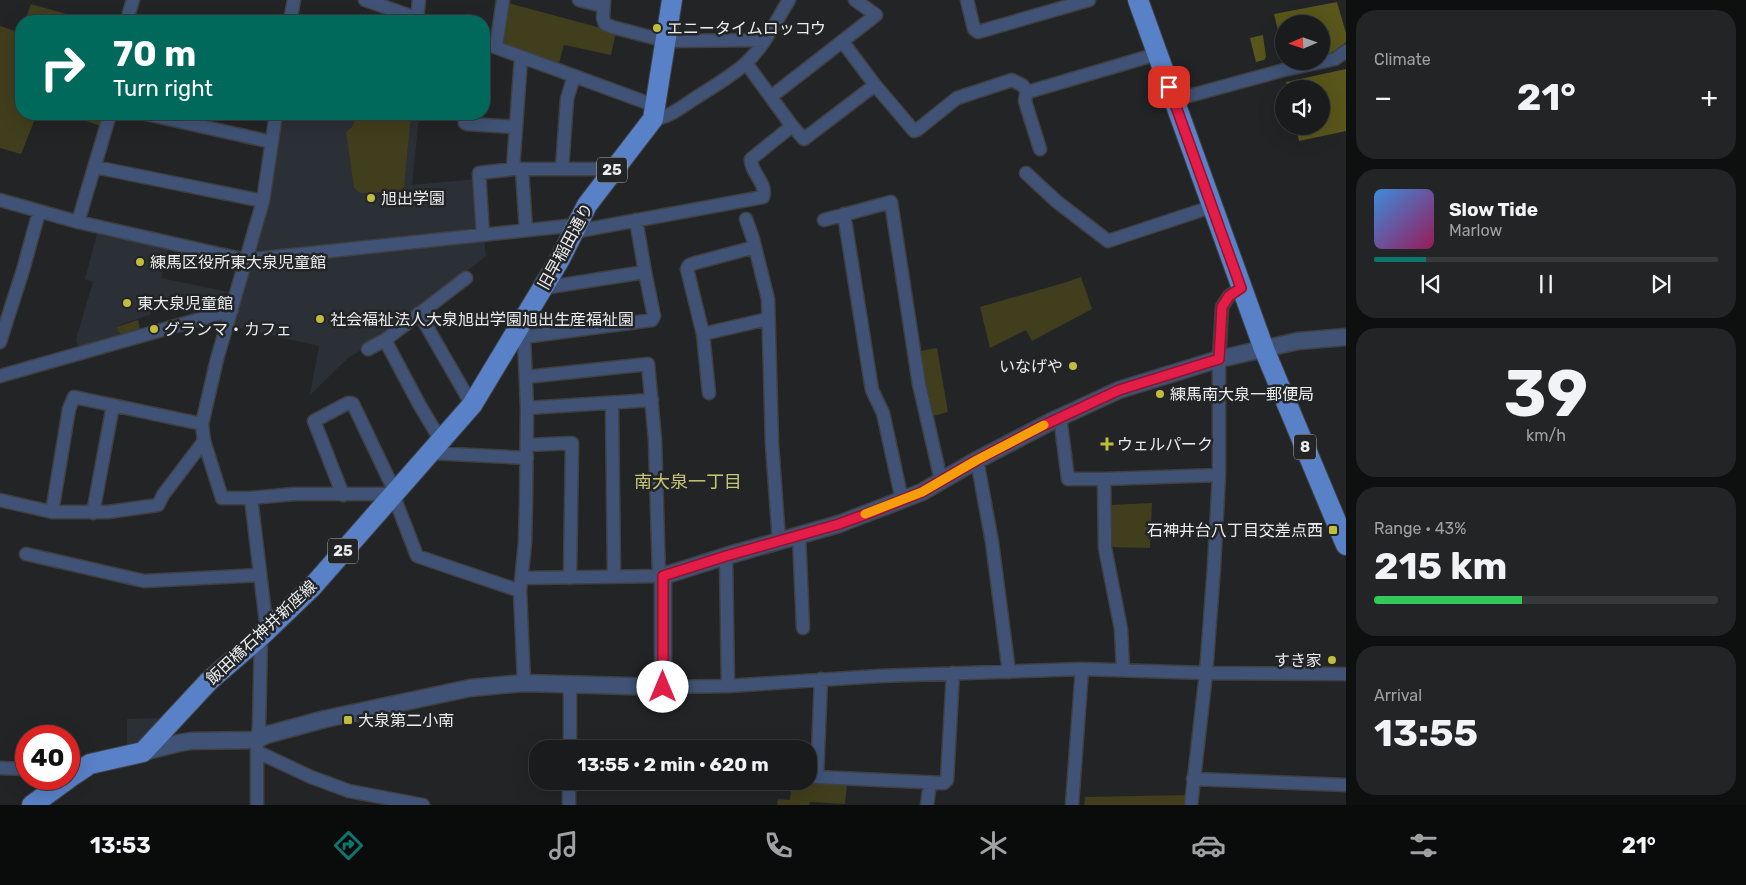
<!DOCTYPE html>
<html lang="en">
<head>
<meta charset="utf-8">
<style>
  :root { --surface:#1a1b1c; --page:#232425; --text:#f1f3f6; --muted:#9fa1a3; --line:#38393b; --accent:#0f766e }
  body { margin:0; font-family:Rubik,"Noto Sans JP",sans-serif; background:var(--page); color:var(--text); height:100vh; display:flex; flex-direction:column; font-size:19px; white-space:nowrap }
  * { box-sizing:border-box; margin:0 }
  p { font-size:16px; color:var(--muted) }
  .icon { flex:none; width:28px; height:28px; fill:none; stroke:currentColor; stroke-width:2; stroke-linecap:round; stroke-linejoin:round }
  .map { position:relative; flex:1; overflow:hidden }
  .panel { display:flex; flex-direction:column; gap:10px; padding:10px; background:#0e0f0f; width:400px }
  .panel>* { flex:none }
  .hud { position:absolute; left:15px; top:15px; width:475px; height:105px; border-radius:20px; box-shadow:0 5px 20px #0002,0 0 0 1px var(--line); background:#00695c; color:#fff; overflow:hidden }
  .needle { width:32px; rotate:268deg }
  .fabs { position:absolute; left:1275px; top:15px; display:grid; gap:10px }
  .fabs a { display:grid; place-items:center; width:55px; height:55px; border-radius:50%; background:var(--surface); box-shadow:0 5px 20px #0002,0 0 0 1px var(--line); font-size:25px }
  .speed { position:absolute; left:15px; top:725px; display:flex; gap:10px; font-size:25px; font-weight:700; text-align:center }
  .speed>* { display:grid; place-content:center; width:65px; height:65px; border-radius:50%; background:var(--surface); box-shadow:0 5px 20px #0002,0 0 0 1px var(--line); line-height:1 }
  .speed .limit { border:8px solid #d22; background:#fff; color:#111 }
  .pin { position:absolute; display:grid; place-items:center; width:42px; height:42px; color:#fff; margin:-21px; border-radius:10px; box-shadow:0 2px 8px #0006 }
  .me { position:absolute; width:55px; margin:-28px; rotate:0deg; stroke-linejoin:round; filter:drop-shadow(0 0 4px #0008) }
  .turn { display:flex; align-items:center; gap:18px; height:105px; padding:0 15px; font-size:22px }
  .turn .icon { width:65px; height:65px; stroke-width:2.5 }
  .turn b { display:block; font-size:35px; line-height:42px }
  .big { font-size:38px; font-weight:700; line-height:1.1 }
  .panel .card { flex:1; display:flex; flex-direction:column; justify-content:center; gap:8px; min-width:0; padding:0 18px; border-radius:20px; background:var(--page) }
  .panel .dial { align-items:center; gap:0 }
  .dial b { font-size:65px; line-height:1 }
  .song { display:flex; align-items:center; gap:15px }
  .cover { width:60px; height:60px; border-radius:8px; background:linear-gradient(135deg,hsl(210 70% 55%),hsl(330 70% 35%)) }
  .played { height:5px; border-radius:2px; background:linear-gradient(90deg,var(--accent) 15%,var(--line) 15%) }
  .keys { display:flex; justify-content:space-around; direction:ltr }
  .heat { display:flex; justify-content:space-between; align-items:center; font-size:28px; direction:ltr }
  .charge { height:8px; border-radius:4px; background:linear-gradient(90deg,#34c759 43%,var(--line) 0) }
  .trip { position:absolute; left:529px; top:740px; width:288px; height:50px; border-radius:20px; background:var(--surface); box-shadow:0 5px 20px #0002,0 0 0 1px var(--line); font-weight:700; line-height:50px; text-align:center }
  .menu { display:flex; height:80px; justify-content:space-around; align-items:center; background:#0a0b0b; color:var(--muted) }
  .menu .icon { width:35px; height:35px }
  .menu .selected { color:var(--accent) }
  .menu b { font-size:22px; color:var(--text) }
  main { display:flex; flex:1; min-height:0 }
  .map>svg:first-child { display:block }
</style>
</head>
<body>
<main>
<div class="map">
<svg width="1346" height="805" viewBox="0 0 1346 805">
  <rect width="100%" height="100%" fill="#232426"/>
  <path fill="#2b2f36" d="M 279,114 L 415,114 L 415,117 L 419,117 L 412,185 L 475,179 L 479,233 L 249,258 Z
    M 98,230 L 168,249 L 161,278 L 229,292 L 205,299 L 156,300 L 150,315 L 116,326 L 122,338 L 78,348 L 76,339 L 93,282 L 85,279 Z
    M 484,238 L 486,256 L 389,334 L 348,358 L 310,395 L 319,346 L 231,326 L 247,263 Z
    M 160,718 L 160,726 L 143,745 L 127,746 L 127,719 Z"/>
  <path fill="#403e1c" d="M 508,3 L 616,32 L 611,55 L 564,45 L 558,67 L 501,46 Z
    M 31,4 L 91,21 L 25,21 Z
    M 0,26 L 21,33 L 21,114 L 37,114 L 21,154 L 0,148 Z
    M 64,114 L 107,114 L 104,127 Z
    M 357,114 L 411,114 L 404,187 L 400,192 L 360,193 L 354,188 L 346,132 L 352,127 Z
    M 1081,277 L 1092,309 L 1032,341 L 1026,330 L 990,348 L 980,307 L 1067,282 Z
    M 138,320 L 141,333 L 123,338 L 116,327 Z
    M 937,348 L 948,412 L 933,416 L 920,351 Z
    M 1152,503 L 1150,548 L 1110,547 L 1110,505 Z
    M 808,775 L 811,775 L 811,783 L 847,785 L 845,804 L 810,802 L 809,805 L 777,805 L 778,799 L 790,800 L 792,781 L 808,781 Z
    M 1188,795 L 1187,805 L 1084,805 L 1085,797 Z"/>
  <path fill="#59561b" d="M 1337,2 L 1346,33 L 1346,42 L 1335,54 L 1321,58 L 1321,24 L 1284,24 L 1284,55 L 1274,14 Z
    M 1263,35 L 1266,57 L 1264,60 L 1256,62 L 1250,38 Z
    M 1346,69 L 1346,131 L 1299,141 L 1296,126 L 1321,126 L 1321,89 L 1288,89 L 1286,82 Z"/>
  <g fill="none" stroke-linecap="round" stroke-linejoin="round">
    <defs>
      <path id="minor" d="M 365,0 L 425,21
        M 579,0 L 603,6
        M 604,0 L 603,18 L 605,24 L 612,27 L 666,41 L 764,40
        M 967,0 L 974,29 L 978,32 L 1089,0
        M 417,19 L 419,0
        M 129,21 L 129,13 L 133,0
        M 290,21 L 294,0
        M 842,41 L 875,85 L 914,131 L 917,130 L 957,98 L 1012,80 L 1022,85 L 1028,92 L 1157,54
        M 484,43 L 656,106
        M 496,47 L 503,0
        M 746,63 L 792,126 L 804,139 L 875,85
        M 1028,92 L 1026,94 L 1025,101 L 1040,149
        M 772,96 L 876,15 L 855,0
        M 1174,100 L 1284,70 L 1335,59 L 1346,51
        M 146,114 L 272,142
        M 276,114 L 263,201 L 217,359 L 202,424 L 204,441 L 222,498 L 251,498 L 293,494 L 393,494 L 417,556 L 520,591
        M 464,114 L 465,123 L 467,124 L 516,127
        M 653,119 C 666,119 680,108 691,101 C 709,89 729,78 745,64 C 764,47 776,21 789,0
        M 95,167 L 263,201
        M 513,169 L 521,57
        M 562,169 L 567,99 L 574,76
        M 522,170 L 526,230
        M 1026,173 L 1056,201 L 1108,241 L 1211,207
        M 0,200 L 78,222 L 246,260 L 576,225
        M 844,214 L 872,390 L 883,413 L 902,500
        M 746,219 L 753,239 L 768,299 L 772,444 L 779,541
        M 636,220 L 645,272
        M 824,220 L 891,202 L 919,384 L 941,480
        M 78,222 L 110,114
        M 573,232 L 763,197 C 768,184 750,172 751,159 L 792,126
        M 483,235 L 479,173 L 513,169 L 613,169
        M 419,313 L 472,405
        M 518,330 L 524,337 L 527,408 L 526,502 L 525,543 L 520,591 L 524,683
        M 703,334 L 687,269 L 689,265 L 695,263 L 755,247
        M 524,337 L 652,320 L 654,316 L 645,272 L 543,288
        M 385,340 L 419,404 L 441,441
        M 0,342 L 23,270 L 39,212
        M 368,349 L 385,340 L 466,278
        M 0,376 L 232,310
        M 526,377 L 648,364 L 655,440 L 659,576
        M 709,393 L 703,334 L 768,319
        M 612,404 L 614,577
        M 527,408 L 652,400
        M 1060,417 L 1068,479 L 1104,479 L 1219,475
        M 527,445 L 572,443 L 570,578
        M 431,453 L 527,458
        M 977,460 L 992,542 L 1009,672
        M 1104,479 L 1105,548 L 1121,629 L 1123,669
        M 343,495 L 314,421 L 348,403 L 351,403 L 353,404 L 395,492
        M 251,498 L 267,631
        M 0,500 L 52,512 L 108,512 L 158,505 L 163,495 L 204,441
        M 52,512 L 69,409 L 74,397 L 202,424
        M 93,513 L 113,405
        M 799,535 L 803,628
        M 26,554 L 144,581 L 260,575
        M 726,556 L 728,686
        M 522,578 L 663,576
        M 821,679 L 817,777 L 944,783 L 947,780 L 953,673
        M 663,687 L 728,686 L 879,676 L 1082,669 L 1206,673 L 1346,674
        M 570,749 L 570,684
        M 258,754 L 262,754 L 311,777 L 349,791 L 423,805
        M 0,768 L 26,769
        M 1193,779 L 1346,785
        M 257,805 L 257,740 L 259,727 L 261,636
        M 569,805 L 569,781
        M 927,805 L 930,783
        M 1072,805 L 1082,669
        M 1191,805 L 1206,673 L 1214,567 L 1219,475 L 1219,359 L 1222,307 L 1229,296 L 1241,288"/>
      <path id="tertiary" d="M 143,752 L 179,743 L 191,741 L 257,740 L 266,735 L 325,719 L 470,688 L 524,683 L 663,687 L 663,576 L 726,556 L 839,524 L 922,492 L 977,460 L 1052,421 L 1119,390 L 1219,359 L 1298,341 L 1346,337"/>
      <path id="primary" d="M 1138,0 L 1264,349 L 1346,545
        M 69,778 L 90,764 L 143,752 L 209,681 L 261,636 L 313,586 L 472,405 L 560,259 L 587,205 L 653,119 L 672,0
        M 32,805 L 68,779"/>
    </defs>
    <use href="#minor" stroke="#3f4042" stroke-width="15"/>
    <use href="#tertiary" stroke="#3f4042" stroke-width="19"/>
    <use href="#primary" stroke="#3f4042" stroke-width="22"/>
    <use href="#minor" stroke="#405376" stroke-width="12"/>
    <use href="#tertiary" stroke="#405376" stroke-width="16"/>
    <use href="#primary" stroke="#5981c8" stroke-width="20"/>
  </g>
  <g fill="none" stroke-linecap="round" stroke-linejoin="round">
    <defs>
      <path id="route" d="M 663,687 L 663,576 L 726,556 L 839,524 L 872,512 L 922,492 L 977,460 L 1038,428 L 1119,390 L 1219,359 L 1222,307 L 1229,296 L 1241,288 L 1169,87"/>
    </defs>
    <use href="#route" stroke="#92132f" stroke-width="12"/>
    <use href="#route" stroke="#e11d48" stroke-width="9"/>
    <path stroke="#f59e0b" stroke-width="9" d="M 865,514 L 922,492 L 977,460 L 1044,425"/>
  </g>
  <g fill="#c3bd3e" stroke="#232426" stroke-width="2">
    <circle cx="657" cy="28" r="5"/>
    <circle cx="371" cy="198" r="5"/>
    <circle cx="140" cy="262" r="5"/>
    <circle cx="127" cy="303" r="5"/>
    <circle cx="320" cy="319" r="5"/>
    <circle cx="154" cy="329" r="5"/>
    <circle cx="1073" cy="366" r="5"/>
    <circle cx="1160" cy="394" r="5"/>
    <path d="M1104.5 436.5h5v5h5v5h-5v5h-5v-5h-5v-5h5z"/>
    <rect x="1328" y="525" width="10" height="10" rx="2.5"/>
    <circle cx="1332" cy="660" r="5"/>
    <rect x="343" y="715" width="10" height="10" rx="2.5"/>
  </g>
  <g text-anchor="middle" stroke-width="5" stroke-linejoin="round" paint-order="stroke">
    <g fill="#232426" stroke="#afb0b2" stroke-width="1">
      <rect x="597" y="157.5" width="30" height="25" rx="4"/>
      <rect x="1294" y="434.5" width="22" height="25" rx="4"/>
      <rect x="328" y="538.5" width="30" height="25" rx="4"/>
    </g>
    <g font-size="15" font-weight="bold" fill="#ebecee">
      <text x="612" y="175">25</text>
      <text x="1305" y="452">8</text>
      <text x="343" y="556">25</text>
    </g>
    <g font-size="16" fill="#ebecee" stroke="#232426" text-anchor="start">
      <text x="667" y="34">エニータイムロッコウ</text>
      <text x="381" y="204">旭出学園</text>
      <text x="150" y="268">練馬区役所東大泉児童館</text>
      <text x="137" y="309">東大泉児童館</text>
      <text x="330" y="325">社会福祉法人大泉旭出学園旭出生産福祉園</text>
      <text x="164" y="335">グランマ・カフェ</text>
      <text x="1063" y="372" text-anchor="end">いなげや</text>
      <text x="1170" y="400">練馬南大泉一郵便局</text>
      <text x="1117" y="450">ウェルパーク</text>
      <text x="1323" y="536" text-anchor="end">石神井台八丁目交差点西</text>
      <text x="1322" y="666" text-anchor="end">すき家</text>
      <text x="358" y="726">大泉第二小南</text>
    </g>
    <g font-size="16" fill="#ebecee" stroke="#232426">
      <text transform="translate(565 246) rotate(-61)" y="6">旧早稲田通り</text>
      <text transform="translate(261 632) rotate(-43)" y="6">飯田橋石神井新座線</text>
    </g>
    <g font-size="18" fill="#c8c577" stroke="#232426">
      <text x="688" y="488">南大泉一丁目</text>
    </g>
  </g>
</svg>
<div class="fabs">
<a><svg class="needle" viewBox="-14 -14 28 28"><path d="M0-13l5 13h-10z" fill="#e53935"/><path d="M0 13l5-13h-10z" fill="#9fa1a3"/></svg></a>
<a><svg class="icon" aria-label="sound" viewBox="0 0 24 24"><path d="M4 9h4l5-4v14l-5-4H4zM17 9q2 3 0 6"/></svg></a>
</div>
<div class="speed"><div class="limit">40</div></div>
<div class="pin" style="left:1169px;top:87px;background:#d93025"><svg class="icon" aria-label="arrive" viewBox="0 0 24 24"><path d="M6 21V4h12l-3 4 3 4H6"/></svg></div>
<svg class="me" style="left:663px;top:687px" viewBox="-20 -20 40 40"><circle r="19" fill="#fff"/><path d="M0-13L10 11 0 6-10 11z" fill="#e11d48"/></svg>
<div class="trip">13:55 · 2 min · 620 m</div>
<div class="hud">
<div class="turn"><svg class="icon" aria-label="right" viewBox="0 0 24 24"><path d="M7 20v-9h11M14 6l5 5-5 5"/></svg><div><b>70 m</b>Turn right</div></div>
</div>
</div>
<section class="panel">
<div class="card"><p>Climate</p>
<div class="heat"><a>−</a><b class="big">21°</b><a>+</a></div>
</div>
<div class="card">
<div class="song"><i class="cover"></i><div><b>Slow Tide</b><p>Marlow</p></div></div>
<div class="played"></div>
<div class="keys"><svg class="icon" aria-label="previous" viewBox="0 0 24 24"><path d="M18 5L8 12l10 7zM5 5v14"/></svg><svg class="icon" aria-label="pause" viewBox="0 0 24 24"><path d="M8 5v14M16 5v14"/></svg><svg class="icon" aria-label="next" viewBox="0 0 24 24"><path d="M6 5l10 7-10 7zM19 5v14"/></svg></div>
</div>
<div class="card dial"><b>39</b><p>km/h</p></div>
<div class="card"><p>Range · 43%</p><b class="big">215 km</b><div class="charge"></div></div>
<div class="card"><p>Arrival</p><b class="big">13:55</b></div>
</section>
</main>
<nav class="menu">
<b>13:53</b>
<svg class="icon selected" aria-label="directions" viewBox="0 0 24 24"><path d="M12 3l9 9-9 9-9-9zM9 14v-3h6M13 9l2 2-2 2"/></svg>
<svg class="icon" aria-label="music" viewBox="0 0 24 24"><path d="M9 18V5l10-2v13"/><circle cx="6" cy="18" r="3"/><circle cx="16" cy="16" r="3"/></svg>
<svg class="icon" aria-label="phone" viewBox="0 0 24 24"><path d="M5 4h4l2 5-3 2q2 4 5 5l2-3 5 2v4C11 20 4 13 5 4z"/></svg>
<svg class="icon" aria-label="climate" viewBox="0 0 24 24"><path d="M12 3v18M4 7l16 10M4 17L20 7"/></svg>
<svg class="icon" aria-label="car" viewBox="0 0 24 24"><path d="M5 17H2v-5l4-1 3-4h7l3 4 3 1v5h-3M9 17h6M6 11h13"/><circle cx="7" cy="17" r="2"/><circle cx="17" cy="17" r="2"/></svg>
<svg class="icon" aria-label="filters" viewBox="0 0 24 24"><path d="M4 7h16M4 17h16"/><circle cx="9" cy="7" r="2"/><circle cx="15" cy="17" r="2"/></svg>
<b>21°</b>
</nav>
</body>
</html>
